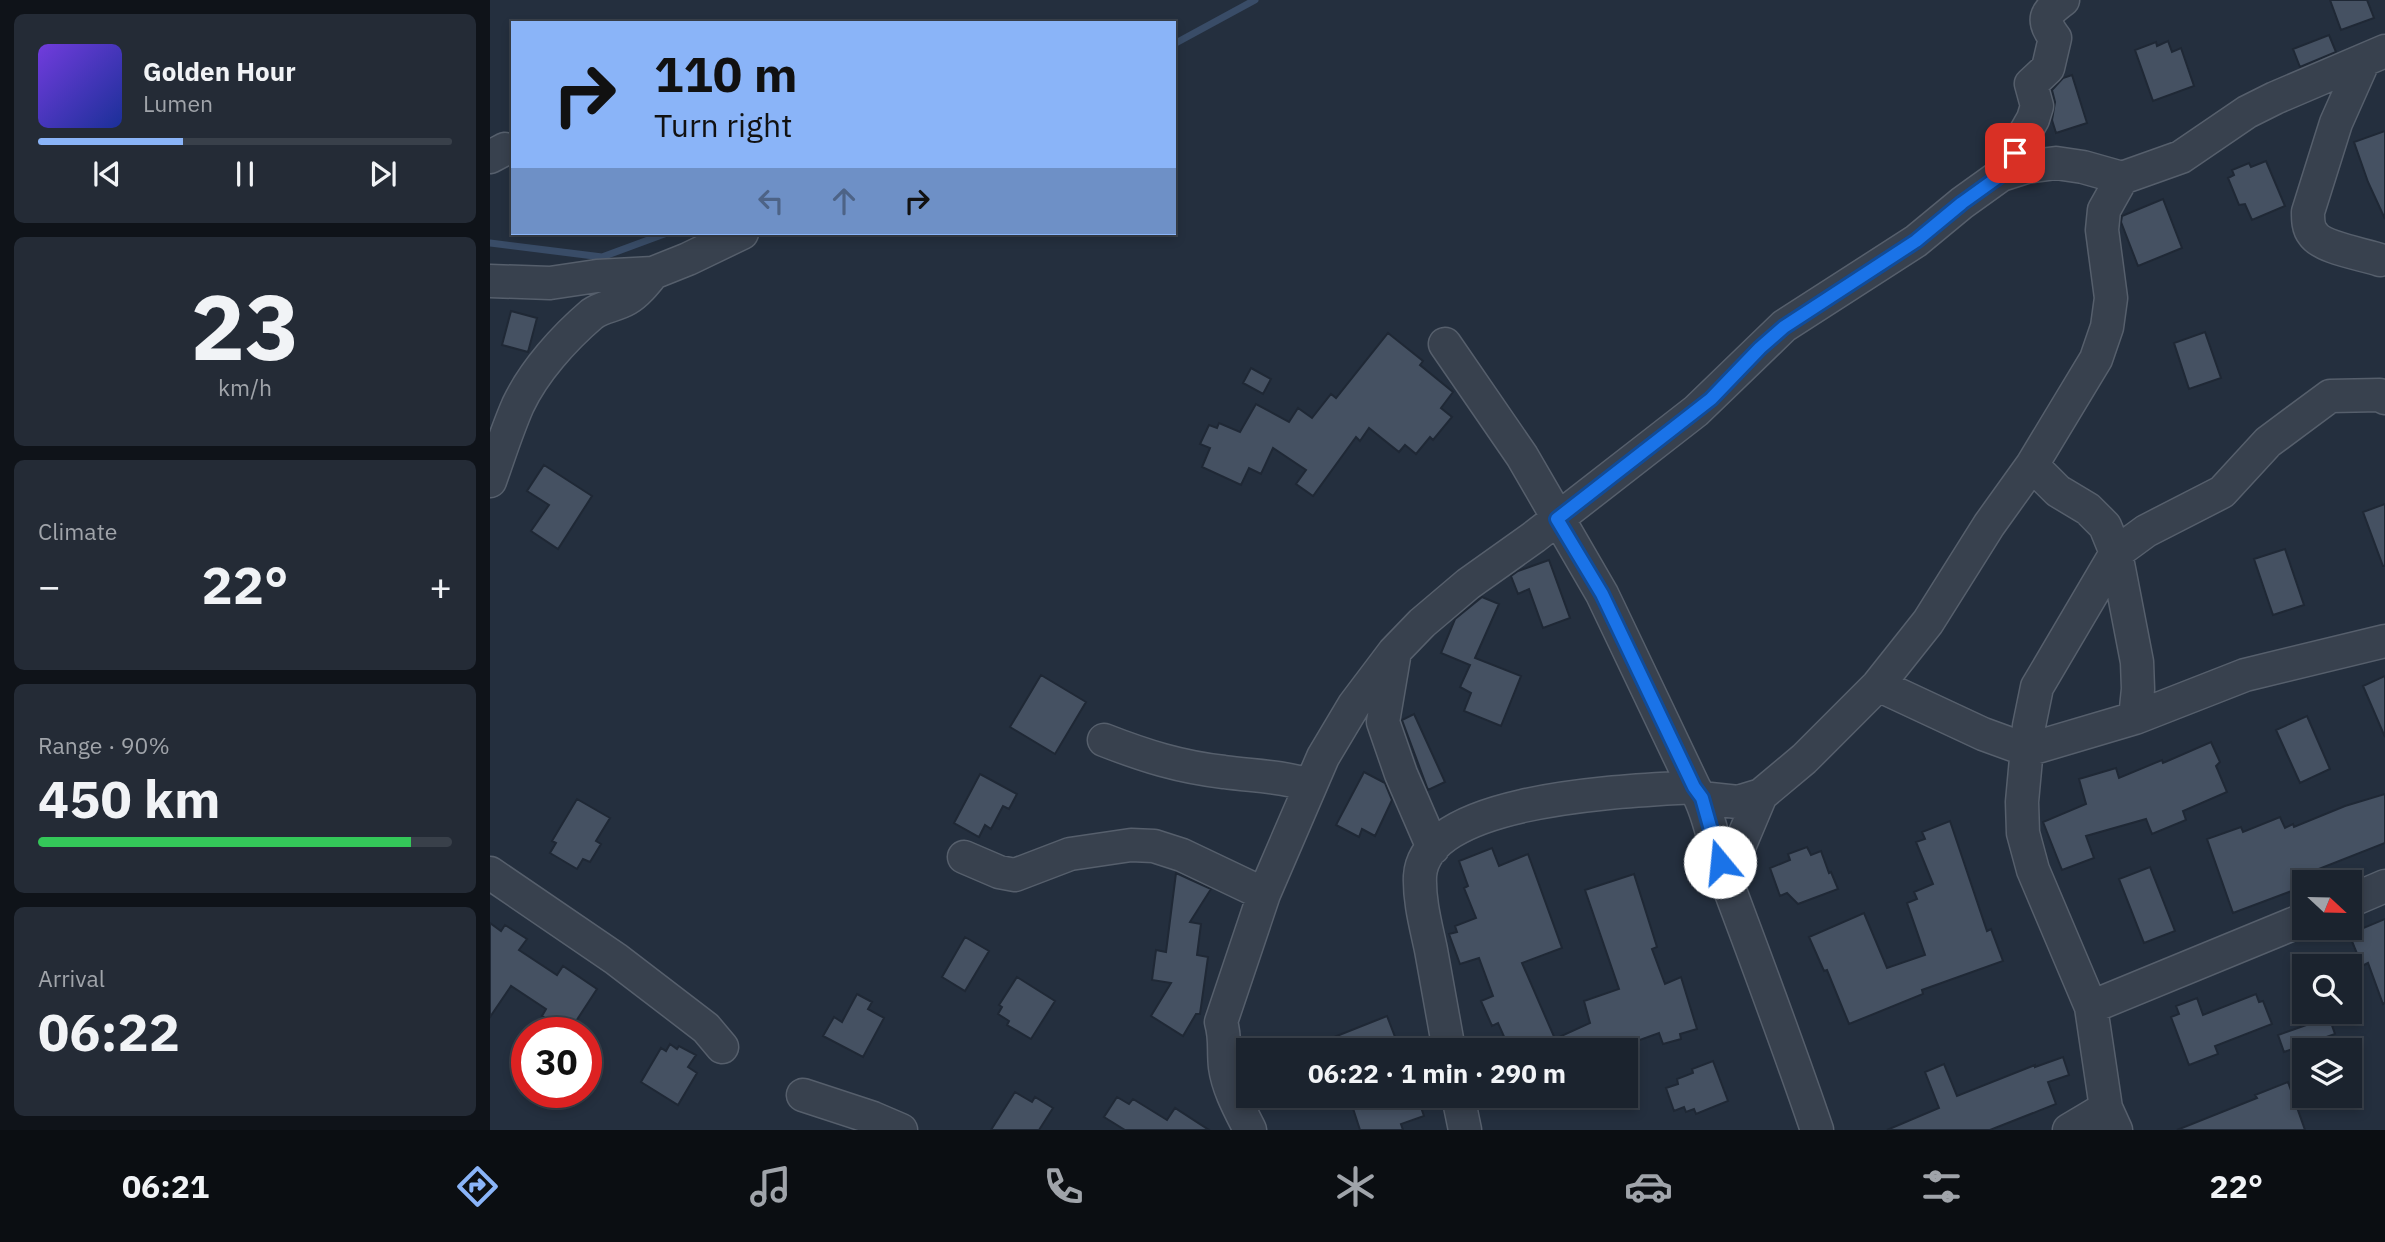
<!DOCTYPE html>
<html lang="en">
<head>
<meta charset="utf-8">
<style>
  :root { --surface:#1b232e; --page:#242b36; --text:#f1f3f6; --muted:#a0a4aa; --line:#39404a; --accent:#8ab4f8 }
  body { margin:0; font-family:"IBM Plex Sans",sans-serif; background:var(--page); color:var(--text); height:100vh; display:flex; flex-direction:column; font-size:26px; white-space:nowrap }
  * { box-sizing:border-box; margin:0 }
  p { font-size:23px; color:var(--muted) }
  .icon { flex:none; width:38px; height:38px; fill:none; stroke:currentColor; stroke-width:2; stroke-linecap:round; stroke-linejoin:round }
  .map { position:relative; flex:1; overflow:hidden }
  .drawer { display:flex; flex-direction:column; gap:14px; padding:14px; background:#0f1319; width:490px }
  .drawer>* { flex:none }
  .banner { position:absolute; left:21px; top:21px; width:665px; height:214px; border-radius:0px; box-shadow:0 4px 10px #0003,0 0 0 2px var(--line); background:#8ab4f8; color:#111; overflow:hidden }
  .needle { width:46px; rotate:112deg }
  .buttons { position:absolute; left:1802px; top:870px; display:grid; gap:14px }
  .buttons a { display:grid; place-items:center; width:70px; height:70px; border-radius:0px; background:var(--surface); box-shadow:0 4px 10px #0003,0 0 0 2px var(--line); font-size:35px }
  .speed { position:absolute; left:21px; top:1017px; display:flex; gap:14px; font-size:35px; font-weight:700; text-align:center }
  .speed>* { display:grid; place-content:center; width:91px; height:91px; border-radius:50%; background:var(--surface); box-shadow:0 4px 10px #0003,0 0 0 2px var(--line); line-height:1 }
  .speed .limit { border:10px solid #d22; background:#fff; color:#111 }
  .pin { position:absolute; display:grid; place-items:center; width:60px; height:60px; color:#fff; margin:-30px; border-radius:14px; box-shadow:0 4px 10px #0006 }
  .me { position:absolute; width:77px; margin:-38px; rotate:343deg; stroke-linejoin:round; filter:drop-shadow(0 0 5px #0008) }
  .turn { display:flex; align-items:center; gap:24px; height:147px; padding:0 28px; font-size:32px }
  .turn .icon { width:91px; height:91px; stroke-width:2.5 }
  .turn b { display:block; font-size:49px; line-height:60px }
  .lanes { display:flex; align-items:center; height:66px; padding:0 28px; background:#0003; justify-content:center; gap:35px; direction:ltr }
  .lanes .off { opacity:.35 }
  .big { font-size:52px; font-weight:700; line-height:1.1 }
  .drawer .widget { flex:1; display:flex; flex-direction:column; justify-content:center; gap:10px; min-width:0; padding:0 24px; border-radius:10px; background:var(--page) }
  .drawer .dial { align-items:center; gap:0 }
  .dial b { font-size:91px; line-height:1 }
  .song { display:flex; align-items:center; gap:21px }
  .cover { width:84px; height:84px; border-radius:10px; background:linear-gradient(135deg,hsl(260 70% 55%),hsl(230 70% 35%)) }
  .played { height:7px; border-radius:4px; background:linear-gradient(90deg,var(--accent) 35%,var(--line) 35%) }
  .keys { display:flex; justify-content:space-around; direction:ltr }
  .heat { display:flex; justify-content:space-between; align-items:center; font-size:38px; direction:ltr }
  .charge { height:10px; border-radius:5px; background:linear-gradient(90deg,#34c759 90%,var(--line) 0) }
  .trip { position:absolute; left:746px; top:1038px; width:402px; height:70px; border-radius:0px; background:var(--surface); box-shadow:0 4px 10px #0003,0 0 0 2px var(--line); font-weight:700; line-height:70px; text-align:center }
  .menu { display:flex; height:112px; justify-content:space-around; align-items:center; background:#0b0e12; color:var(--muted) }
  .menu .icon { width:49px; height:49px }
  .menu .active { color:var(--accent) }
  .menu b { font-size:32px; color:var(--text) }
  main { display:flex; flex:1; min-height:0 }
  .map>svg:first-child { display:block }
</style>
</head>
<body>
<main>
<section class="drawer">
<div class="widget">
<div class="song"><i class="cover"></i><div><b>Golden Hour</b><p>Lumen</p></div></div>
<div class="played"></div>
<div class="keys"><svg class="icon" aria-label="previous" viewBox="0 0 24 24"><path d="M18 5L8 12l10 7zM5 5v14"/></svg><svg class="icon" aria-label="pause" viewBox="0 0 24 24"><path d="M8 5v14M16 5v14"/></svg><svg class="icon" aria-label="next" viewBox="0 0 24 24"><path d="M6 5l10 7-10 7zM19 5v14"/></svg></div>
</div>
<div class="widget dial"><b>23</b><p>km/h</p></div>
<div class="widget"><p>Climate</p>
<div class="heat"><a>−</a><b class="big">22°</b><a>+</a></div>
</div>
<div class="widget"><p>Range · 90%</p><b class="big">450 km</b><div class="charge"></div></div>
<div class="widget"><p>Arrival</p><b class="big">06:22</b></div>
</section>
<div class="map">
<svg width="1895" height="1130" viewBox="0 0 1895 1130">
  <rect width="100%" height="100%" fill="#242f3e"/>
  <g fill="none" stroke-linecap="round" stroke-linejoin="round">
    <path stroke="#394c67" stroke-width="7" d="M 684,44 L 765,0
      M 0,243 L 112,257 L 177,233"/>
  </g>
  <path fill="#455162" stroke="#1f2835" stroke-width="2" d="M 1840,0 L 1877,0 L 1884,18 L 1851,30 Z
    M 1839,35 L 1846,52 L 1810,67 L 1803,49 Z
    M 1678,41 L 1682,52 L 1691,48 L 1704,86 L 1663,101 L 1645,50 L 1666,42 L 1667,46 Z
    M 1582,75 L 1597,123 L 1566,133 L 1562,120 L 1565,102 L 1562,90 L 1573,78 Z
    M 1895,131 L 1895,219 L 1878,182 L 1864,142 Z
    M 1776,161 L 1795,206 L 1762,220 L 1755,204 L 1749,205 L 1738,178 L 1744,175 L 1742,170 L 1759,163 L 1761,167 Z
    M 1673,199 L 1692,248 L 1648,266 L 1631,222 L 1632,216 Z
    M 21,311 L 47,318 L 38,352 L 12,345 Z
    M 1715,332 L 1731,378 L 1699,389 L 1684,343 Z
    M 898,333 L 933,361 L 930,365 L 963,392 L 951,408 L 962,417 L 943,440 L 940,437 L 926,454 L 915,445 L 909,452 L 879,428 L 870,441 L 866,437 L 823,496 L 806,484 L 816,470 L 783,448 L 771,474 L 759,468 L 751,485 L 712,467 L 720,448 L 710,444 L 719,425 L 727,428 L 729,423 L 750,432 L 766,404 L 799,422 L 808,408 L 822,418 L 841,394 L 846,398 Z
    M 761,368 L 781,379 L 773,394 L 753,383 Z
    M 54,465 L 102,496 L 68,549 L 41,531 L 59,505 L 37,491 Z
    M 1895,504 L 1895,566 L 1893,566 L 1873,512 Z
    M 1795,549 L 1814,605 L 1783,615 L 1764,559 Z
    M 1059,560 L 1080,618 L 1053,628 L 1039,589 L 1028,594 L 1021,576 L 1028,571 Z
    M 992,597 L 1009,604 L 985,658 L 1031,676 L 1011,726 L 974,711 L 981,693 L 970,687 L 980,665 L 951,653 L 965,619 Z
    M 551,675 L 596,702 L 565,754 L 520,727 Z
    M 1895,676 L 1895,737 L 1873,686 Z
    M 924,714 L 955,782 L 938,790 L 912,720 Z
    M 1817,716 L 1840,769 L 1810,783 L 1786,730 Z
    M 1721,742 L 1730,762 L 1726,766 L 1737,792 L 1693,811 L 1696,820 L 1662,834 L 1656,819 L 1596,836 L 1604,858 L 1572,870 L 1553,822 L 1596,804 L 1589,779 L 1626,768 L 1629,778 L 1672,760 L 1673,763 Z
    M 874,772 L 895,783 L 902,800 L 885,836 L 872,829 L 869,837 L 846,825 Z
    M 490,774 L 527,794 L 519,809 L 513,806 L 501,829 L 495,825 L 489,837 L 464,823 Z
    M 1895,794 L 1895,843 L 1826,870 L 1830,880 L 1815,882 L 1815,886 L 1743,913 L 1717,839 L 1751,827 L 1753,832 L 1790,817 L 1795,828 L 1803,824 L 1804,827 L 1855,806 Z
    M 87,799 L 120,818 L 106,841 L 111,844 L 100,862 L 93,859 L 87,869 L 60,853 L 66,843 L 62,841 Z
    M 1460,821 L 1497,931 L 1501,929 L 1513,961 L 1432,990 L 1433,994 L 1359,1024 L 1337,970 L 1334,971 L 1319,937 L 1374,913 L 1397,968 L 1435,955 L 1417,903 L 1427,899 L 1424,892 L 1443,884 L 1426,842 L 1435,839 L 1432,832 Z
    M 1317,847 L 1321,855 L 1331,851 L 1339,873 L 1341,872 L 1348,889 L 1308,904 L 1297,893 L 1290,896 L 1280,868 L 1300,860 L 1298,854 Z
    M 1002,848 L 1009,866 L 1038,854 L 1072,948 L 1032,963 L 1065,1039 L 1100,1023 L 1094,1001 L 1129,989 L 1095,890 L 1144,874 L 1167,947 L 1162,949 L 1175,984 L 1191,977 L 1207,1029 L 1190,1034 L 1191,1039 L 1173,1044 L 1169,1033 L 1136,1045 L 1137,1050 L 1020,1050 L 1008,1023 L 1002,1026 L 991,1001 L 1003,996 L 989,958 L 970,964 L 959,934 L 967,932 L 965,926 L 986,918 L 974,888 L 978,886 L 969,861 Z
    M 1660,867 L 1685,931 L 1654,943 L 1629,879 Z
    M 686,873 L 721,889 L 700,922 L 711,924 L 707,955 L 718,957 L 710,1014 L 706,1014 L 693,1036 L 661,1016 L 681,983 L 662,980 L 666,950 L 676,952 Z
    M 1895,919 L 1895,1003 L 1893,1004 L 1878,963 L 1872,966 L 1859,934 Z
    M 0,923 L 11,931 L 15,925 L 37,939 L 29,950 L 67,975 L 73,966 L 107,989 L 79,1032 L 52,1016 L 56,1009 L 21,986 L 0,1017 Z
    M 475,937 L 499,951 L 475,991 L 452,977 Z
    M 527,977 L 565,1001 L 541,1039 L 517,1025 L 519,1021 L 508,1014 L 512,1007 L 509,1005 Z
    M 367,994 L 382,1002 L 378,1009 L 394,1018 L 373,1057 L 333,1036 L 344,1017 L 352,1022 Z
    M 1766,994 L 1769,1002 L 1773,1001 L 1782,1024 L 1725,1046 L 1728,1054 L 1699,1065 L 1681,1017 L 1689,1014 L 1686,1006 L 1707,998 L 1713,1015 Z
    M 897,1016 L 910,1050 L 814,1050 L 814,1049 Z
    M 1839,1017 L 1845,1034 L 1794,1052 L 1788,1035 Z
    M 180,1044 L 187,1049 L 189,1046 L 206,1055 L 198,1067 L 207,1073 L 188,1105 L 151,1082 L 171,1048 L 176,1051 Z
    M 1573,1057 L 1579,1075 L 1558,1082 L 1566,1104 L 1500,1130 L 1397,1130 L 1449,1108 L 1435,1072 L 1454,1064 L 1467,1096 L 1545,1065 L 1545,1067 Z
    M 1223,1061 L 1238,1101 L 1206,1114 L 1204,1109 L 1196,1112 L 1194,1107 L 1184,1111 L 1176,1088 L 1188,1084 L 1187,1079 L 1203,1073 L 1202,1069 Z
    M 1798,1082 L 1815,1130 L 1687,1130 L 1767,1098 L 1765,1095 Z
    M 525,1092 L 542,1102 L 545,1097 L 563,1108 L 549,1130 L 501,1130 Z
    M 859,1096 L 919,1096 L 921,1101 L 928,1099 L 934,1116 L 911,1124 L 913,1130 L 870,1130 Z
    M 627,1097 L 639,1104 L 643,1099 L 677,1120 L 685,1108 L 719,1130 L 635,1130 L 614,1117 Z"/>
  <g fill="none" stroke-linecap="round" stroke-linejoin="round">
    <defs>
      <path id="minor" d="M 1874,60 L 1846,123 L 1818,212 C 1818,219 1818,228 1823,234 C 1832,248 1873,254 1890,260
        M 0,157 L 15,149
        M 1511,175 L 1543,119 L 1547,106 L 1541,84 L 1558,68 L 1565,38 C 1551,20 1555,13 1573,0
        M 0,281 L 60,283 L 107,276 L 163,273 L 198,259 L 252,233
        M 955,344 L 1032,456 L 1112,594 L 1204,787 C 1219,810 1225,850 1235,877 C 1267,962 1298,1045 1327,1130
        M 1542,465 L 1568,491 L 1598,509 L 1615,526 L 1626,553 L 1547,687 L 1539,726 L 1532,802 L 1533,833 L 1543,870 L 1601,1007 L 1616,1108 L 1626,1130
        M 0,481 C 9,456 17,430 28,405 C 44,371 74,338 102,314 C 113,306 125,306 137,299 C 147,293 155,283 163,273
        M 904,657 L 893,722 L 911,774 L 943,848
        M 1388,685 L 1493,734 L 1537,750 L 1645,718 L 1648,689 L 1647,662 L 1626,553 L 1656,531 L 1732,492 L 1778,442 L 1840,396 L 1890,395 L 1895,398
        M 1645,718 L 1755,675 L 1895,641
        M 614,740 C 655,756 690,767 734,772 C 763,776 791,776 819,785
        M 1211,798 L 1248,802 L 1271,795 L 1314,759 L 1388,685 L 1438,622 L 1499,525 L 1542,465 L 1606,359 L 1617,327 L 1621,298 L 1612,230 L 1614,210 L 1632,178 L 1691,157 L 1757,112 L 1785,98 L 1895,51
        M 474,857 L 509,872 L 525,875 L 580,854 L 641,845 L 664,846 L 692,855 L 774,894
        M 0,873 L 126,959 L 216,1028 L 232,1047
        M 1236,878 L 1271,795
        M 1860,901 L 1895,886
        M 1601,1007 L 1815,919
        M 959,1050 C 953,1017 947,983 941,950 C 936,926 929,901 930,876 C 935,796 1145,791 1204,787
        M 313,1095 L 383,1118 L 411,1130
        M 968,1096 L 975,1130
        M 760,1130 C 750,1110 738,1089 735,1067 C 733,1050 736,1039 731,1022 L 774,894 L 833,757 L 864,705 L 904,652 L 932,623 L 978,584 L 1044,537 L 1206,411 L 1294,326 L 1426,241 L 1472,203 L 1511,175 L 1536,167 L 1566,163 L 1593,167 L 1632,178
        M 1579,1130 L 1616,1108"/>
    </defs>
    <use href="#minor" stroke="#565f6c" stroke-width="35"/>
    <use href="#minor" stroke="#38414e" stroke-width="32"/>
  </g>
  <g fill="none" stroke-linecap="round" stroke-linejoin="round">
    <defs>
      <path id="route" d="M 1230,862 L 1212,798 L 1204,787 L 1112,594 L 1067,519 L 1221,399 L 1270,348 L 1294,327 L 1426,241 L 1472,203 L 1511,175 L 1525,153"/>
    </defs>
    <use href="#route" stroke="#114b97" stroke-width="18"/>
    <use href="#route" stroke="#1a73e8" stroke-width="12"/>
  </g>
</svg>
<div class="buttons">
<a><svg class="needle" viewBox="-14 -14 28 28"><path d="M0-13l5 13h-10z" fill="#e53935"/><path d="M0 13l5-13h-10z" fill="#a0a4aa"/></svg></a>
<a><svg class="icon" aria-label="search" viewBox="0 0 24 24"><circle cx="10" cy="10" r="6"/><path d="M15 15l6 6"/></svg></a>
<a><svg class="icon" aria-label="layers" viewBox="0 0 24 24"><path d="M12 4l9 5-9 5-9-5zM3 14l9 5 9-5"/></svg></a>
</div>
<div class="speed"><div class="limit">30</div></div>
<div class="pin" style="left:1525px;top:153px;background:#d93025"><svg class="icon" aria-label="arrive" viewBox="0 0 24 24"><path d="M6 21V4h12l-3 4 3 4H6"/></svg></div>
<svg class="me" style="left:1230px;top:862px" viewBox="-20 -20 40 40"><circle r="19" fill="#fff"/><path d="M0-13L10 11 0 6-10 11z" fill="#1a73e8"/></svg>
<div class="trip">06:22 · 1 min · 290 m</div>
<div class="banner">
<div class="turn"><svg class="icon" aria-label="right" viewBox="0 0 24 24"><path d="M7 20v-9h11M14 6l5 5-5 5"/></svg><div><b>110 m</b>Turn right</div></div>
<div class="lanes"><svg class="icon off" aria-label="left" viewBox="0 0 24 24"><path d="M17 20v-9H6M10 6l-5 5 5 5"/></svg><svg class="icon off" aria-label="ahead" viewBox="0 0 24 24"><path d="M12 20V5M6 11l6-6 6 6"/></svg><svg class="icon" aria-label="right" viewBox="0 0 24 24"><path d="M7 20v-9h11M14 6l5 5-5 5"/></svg></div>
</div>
</div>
</main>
<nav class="menu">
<b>06:21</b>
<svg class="icon active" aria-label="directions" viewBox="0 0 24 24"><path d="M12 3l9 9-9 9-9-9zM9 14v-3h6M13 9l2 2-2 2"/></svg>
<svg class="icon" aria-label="music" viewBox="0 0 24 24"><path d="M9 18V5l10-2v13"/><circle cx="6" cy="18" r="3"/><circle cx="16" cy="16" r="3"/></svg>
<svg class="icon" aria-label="phone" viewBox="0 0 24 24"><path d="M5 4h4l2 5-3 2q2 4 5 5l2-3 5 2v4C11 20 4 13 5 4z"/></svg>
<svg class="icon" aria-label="climate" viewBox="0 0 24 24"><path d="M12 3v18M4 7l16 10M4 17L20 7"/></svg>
<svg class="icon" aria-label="car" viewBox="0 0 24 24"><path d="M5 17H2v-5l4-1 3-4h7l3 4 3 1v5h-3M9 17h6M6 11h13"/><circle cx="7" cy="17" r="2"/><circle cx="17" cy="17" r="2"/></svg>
<svg class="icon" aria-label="filters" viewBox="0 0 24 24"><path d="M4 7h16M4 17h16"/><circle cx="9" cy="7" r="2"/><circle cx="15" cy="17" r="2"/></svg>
<b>22°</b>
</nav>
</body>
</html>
